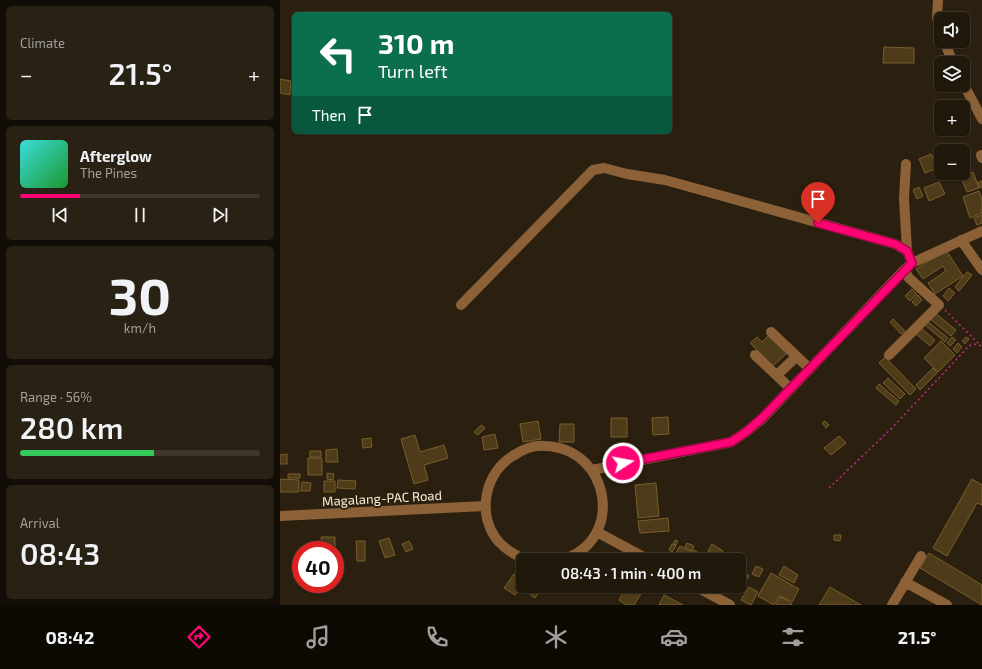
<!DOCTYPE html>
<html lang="en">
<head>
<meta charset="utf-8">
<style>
  :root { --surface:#20180b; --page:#282114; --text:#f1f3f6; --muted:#a2a09d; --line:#3d372c; --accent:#ff0475 }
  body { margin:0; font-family:"Exo 2",sans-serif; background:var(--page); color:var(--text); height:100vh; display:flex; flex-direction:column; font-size:15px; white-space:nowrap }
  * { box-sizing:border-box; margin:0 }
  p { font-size:13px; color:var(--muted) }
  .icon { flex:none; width:22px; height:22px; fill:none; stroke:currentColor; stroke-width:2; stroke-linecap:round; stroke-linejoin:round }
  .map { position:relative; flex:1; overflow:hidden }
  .details { display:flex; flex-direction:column; gap:6px; padding:6px; background:#120d06; width:280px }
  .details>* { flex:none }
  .top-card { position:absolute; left:12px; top:12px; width:380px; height:122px; border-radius:6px; box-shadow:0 1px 3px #0004,0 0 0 1px var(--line); background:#0b6e4f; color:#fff; overflow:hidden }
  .tools { position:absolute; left:654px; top:12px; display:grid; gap:8px }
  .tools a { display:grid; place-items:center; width:36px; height:36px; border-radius:6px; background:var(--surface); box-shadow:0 1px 3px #0004,0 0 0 1px var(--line); font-size:20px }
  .speed { position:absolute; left:12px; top:541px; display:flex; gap:8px; font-size:20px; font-weight:700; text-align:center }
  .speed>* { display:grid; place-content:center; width:52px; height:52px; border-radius:50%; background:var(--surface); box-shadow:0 1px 3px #0004,0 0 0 1px var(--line); line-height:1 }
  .speed .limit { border:6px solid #d22; background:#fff; color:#111 }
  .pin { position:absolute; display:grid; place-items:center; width:34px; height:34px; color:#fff; margin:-41px -17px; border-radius:50% 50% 50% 0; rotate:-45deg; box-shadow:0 0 4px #0007 }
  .pin .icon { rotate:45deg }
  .me { position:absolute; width:44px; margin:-22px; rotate:79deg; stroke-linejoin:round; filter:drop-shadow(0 0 3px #0008) }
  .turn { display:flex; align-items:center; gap:14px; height:84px; padding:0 20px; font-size:18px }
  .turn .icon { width:52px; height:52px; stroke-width:2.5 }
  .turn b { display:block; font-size:28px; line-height:34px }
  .then { display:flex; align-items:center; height:38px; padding:0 20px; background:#0003; gap:8px; font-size:15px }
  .big { font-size:30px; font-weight:600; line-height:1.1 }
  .details .card { flex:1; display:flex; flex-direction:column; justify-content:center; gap:6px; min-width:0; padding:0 14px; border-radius:6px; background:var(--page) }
  .details .dial { align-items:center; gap:0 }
  .dial b { font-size:52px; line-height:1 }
  .song { display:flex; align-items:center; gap:12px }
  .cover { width:48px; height:48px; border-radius:6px; background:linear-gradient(135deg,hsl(180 70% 55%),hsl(130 70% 35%)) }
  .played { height:4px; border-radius:2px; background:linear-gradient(90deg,var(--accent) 25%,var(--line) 25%) }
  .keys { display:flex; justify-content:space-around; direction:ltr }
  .heat { display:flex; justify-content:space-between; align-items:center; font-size:22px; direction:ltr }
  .charge { height:6px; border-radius:3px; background:linear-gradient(90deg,#34c759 56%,var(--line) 0) }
  .trip { position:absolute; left:236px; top:553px; width:230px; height:40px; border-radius:6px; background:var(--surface); box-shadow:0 1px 3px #0004,0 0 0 1px var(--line); font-weight:600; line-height:40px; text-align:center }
  .dock { display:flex; height:64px; justify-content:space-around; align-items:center; background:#0d0a04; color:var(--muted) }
  .dock .icon { width:28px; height:28px }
  .dock .selected { color:var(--accent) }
  .dock b { font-size:18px; color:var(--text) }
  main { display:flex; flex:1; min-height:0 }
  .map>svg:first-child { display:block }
</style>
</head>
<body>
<main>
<section class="details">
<div class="card"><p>Climate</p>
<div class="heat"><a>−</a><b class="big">21.5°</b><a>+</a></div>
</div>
<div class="card">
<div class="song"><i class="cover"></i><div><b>Afterglow</b><p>The Pines</p></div></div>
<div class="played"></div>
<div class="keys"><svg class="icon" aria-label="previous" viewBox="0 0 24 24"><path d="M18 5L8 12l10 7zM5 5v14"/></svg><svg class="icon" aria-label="pause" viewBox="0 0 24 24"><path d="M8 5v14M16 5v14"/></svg><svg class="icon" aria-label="next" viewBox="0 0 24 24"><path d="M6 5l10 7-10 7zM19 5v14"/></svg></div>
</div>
<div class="card dial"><b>30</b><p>km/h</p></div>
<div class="card"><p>Range · 56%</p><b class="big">280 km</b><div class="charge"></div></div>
<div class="card"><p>Arrival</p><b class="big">08:43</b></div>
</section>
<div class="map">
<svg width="702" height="605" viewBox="0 0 702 605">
  <rect width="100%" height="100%" fill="#2b200f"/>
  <path fill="#4d3b1a" stroke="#7a5e2a" d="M 604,47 L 634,48 L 634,63 L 603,63 Z
    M 0,79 L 11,81 L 10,95 L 0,93 Z
    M 686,149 L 690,159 L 683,163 L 682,151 Z
    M 651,154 L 657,168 L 645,173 L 639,159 Z
    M 693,172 L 699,188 L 687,192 L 681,177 Z
    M 702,181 L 702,187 L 700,188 L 698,182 Z
    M 659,182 L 665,194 L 649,201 L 644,188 Z
    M 639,187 L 643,196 L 637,199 L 633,190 Z
    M 699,191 L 702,199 L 702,213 L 690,218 L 683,197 Z
    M 702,215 L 702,223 L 697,225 L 694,218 Z
    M 666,250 L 683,276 L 655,294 L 648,283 L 666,271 L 663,266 L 643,279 L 636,269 Z
    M 687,272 L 692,275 L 679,291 L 675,287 Z
    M 669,288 L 675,293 L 668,301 L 663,296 Z
    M 632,289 L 637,294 L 630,301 L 625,296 Z
    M 638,295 L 642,300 L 636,306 L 632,302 Z
    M 655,313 L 676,330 L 671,336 L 650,319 Z
    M 613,319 L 625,331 L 621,334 L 610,322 Z
    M 647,321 L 668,338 L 665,342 L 644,324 Z
    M 640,327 L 655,340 L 650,346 L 635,333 Z
    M 489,335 L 507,353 L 493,366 L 470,343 L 477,337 L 482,342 Z
    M 672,337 L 676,340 L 670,346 L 667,343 Z
    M 686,337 L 689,339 L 685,344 L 682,341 Z
    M 661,341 L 675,355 L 658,372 L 644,358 Z
    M 678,343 L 682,347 L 677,353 L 673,349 Z
    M 605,357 L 636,389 L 630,395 L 599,363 Z
    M 653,368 L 657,373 L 640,390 L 636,385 Z
    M 608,378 L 625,394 L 620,399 L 603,383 Z
    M 599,384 L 619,401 L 616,405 L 596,388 Z
    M 388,417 L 389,434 L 373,435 L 372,418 Z
    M 331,418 L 347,418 L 347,437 L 331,437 Z
    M 258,421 L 261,439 L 243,442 L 240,424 Z
    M 545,421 L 549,425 L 546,428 L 542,423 Z
    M 280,424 L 294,424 L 294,442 L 279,442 Z
    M 201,425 L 205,428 L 198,435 L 194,432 Z
    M 215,434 L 218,448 L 204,450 L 202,437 Z
    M 135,435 L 140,452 L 164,445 L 168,458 L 144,465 L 148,480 L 134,484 L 121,439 Z
    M 559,436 L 566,443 L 551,455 L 544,448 Z
    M 91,438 L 92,447 L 83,448 L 82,439 Z
    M 57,449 L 58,462 L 46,462 L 46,450 Z
    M 30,451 L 41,451 L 41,457 L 30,457 Z
    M 7,454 L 7,464 L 0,464 L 0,455 Z
    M 28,458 L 42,458 L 42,475 L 28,475 Z
    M 47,473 L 54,474 L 53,480 L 47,479 Z
    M 8,474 L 20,474 L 20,478 L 8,478 Z
    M 0,479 L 19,480 L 19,492 L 0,492 Z
    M 692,479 L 702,485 L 702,505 L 697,503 L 667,556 L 653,548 Z
    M 58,480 L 76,481 L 75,489 L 57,488 Z
    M 44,481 L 55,481 L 55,492 L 44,492 Z
    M 22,482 L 31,483 L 30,491 L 21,491 Z
    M 376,483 L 379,516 L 358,518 L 355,485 Z
    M 388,518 L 389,531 L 360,533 L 358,521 Z
    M 554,535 L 561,535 L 560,541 L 554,540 Z
    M 41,537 L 55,537 L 55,552 L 55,550 L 42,550 Z
    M 109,538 L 115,555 L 105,558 L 99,541 Z
    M 395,540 L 398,541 L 396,545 L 393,544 Z
    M 76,541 L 85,541 L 85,561 L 77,561 Z
    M 129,541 L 133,549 L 126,552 L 122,544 Z
    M 407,543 L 414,546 L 412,551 L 405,547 Z
    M 392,544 L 396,546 L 392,552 L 389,550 Z
    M 432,544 L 443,551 L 440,557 L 428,551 Z
    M 400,546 L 412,552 L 409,557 L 415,560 L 402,560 L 394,556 Z
    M 414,550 L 420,554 L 417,560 L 411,556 Z
    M 428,552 L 442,560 L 424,560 Z
    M 649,553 L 702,585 L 702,605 L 640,568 Z
    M 476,566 L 483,569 L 479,577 L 472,574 Z
    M 504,566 L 518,575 L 514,583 L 499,575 Z
    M 459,570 L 469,576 L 461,588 L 457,586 L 459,586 Z
    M 491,573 L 519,589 L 512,602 L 500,596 L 494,605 L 478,596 Z
    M 234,574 L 243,580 L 243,585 L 235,595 L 224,588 Z
    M 245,586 L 252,586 L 259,592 L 255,598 L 243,589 Z
    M 338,586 L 346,586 L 342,593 L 336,589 Z
    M 347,586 L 355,588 L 356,586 L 363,586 L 360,591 L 362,592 L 354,605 L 346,605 L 339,600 Z
    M 469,587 L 478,592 L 471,605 L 461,600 Z
    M 550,587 L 581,605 L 539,605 Z
    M 384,595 L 403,605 L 379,605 Z
    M 501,597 L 512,604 L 511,605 L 496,605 Z"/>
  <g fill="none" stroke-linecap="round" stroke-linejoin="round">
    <path stroke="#c32987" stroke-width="1.5" stroke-dasharray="2 3" stroke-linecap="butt" d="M 665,310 L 699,344
      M 549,488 L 612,428 L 689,346 L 694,344 L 702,346"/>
    <path stroke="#8c6137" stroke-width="10" d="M 658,0 L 657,17 L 661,33
      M 664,41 L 673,63
      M 683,83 L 702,119
      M 701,155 L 702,158
      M 626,164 L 624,198 L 627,251
      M 681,240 L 702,270
      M 181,305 L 313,170 L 324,168 L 347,174 L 385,180 L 615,244 L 627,251 L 632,263
      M 491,332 L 530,369
      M 475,355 L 511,389
      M 609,355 L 659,305 L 629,278 L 624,270
      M 497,375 L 516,357
      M 312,470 L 451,442 L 466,432 L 482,419 L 624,270 L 632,263 L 702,231
      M 0,516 L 205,506
      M 317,532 L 369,560
      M 247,560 C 237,556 227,551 219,542 C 195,515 205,470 236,454 C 244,449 255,445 265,446 C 331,448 346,542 281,560
      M 625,582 L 667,605
      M 415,586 L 450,605
      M 612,605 L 641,556"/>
  </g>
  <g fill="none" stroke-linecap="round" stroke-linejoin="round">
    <defs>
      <path id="route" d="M 343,463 L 451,442 L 466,432 L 482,418 L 632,263 L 627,251 L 615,244 L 538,223"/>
    </defs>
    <use href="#route" stroke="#a6034c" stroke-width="10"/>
    <use href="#route" stroke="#ff0475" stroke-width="7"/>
  </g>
  <g text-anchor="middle" stroke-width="4" stroke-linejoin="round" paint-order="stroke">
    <g font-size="13" fill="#ffeed8" stroke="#2b200f">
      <text transform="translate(102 498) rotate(-3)" y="5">Magalang-PAC Road</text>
    </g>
  </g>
</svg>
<div class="tools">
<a><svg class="icon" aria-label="sound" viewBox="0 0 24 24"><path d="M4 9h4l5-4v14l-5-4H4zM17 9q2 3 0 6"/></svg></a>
<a><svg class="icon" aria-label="layers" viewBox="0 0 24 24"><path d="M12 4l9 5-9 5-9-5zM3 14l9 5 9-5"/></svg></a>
<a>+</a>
<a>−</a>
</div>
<div class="speed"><div class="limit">40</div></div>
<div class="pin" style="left:538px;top:223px;background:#d93025"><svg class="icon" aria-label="arrive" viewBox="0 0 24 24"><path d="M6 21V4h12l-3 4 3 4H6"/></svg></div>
<svg class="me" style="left:343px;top:463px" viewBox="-20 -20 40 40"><circle r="17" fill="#ff0475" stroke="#fff" stroke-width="3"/><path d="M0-11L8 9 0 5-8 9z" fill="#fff"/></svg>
<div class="trip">08:43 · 1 min · 400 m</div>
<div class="top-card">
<div class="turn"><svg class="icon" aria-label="left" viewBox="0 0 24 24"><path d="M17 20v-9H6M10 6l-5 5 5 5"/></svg><div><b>310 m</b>Turn left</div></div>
<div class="then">Then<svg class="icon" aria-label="arrive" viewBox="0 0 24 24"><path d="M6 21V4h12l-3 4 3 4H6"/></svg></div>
</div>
</div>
</main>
<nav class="dock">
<b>08:42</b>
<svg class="icon selected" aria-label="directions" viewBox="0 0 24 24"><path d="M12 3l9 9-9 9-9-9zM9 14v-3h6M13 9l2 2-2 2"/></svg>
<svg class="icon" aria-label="music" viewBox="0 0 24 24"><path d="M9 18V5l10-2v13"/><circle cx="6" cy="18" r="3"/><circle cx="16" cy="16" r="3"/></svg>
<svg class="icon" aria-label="phone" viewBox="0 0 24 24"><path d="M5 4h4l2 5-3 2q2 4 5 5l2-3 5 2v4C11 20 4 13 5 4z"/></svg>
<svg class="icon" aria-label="climate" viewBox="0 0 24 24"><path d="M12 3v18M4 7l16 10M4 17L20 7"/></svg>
<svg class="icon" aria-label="car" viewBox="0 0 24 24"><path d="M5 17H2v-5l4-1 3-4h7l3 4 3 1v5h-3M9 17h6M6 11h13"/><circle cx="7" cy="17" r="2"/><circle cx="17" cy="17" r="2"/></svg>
<svg class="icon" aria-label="filters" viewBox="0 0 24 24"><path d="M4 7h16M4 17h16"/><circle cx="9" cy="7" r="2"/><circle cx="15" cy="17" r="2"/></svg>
<b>21.5°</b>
</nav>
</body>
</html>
